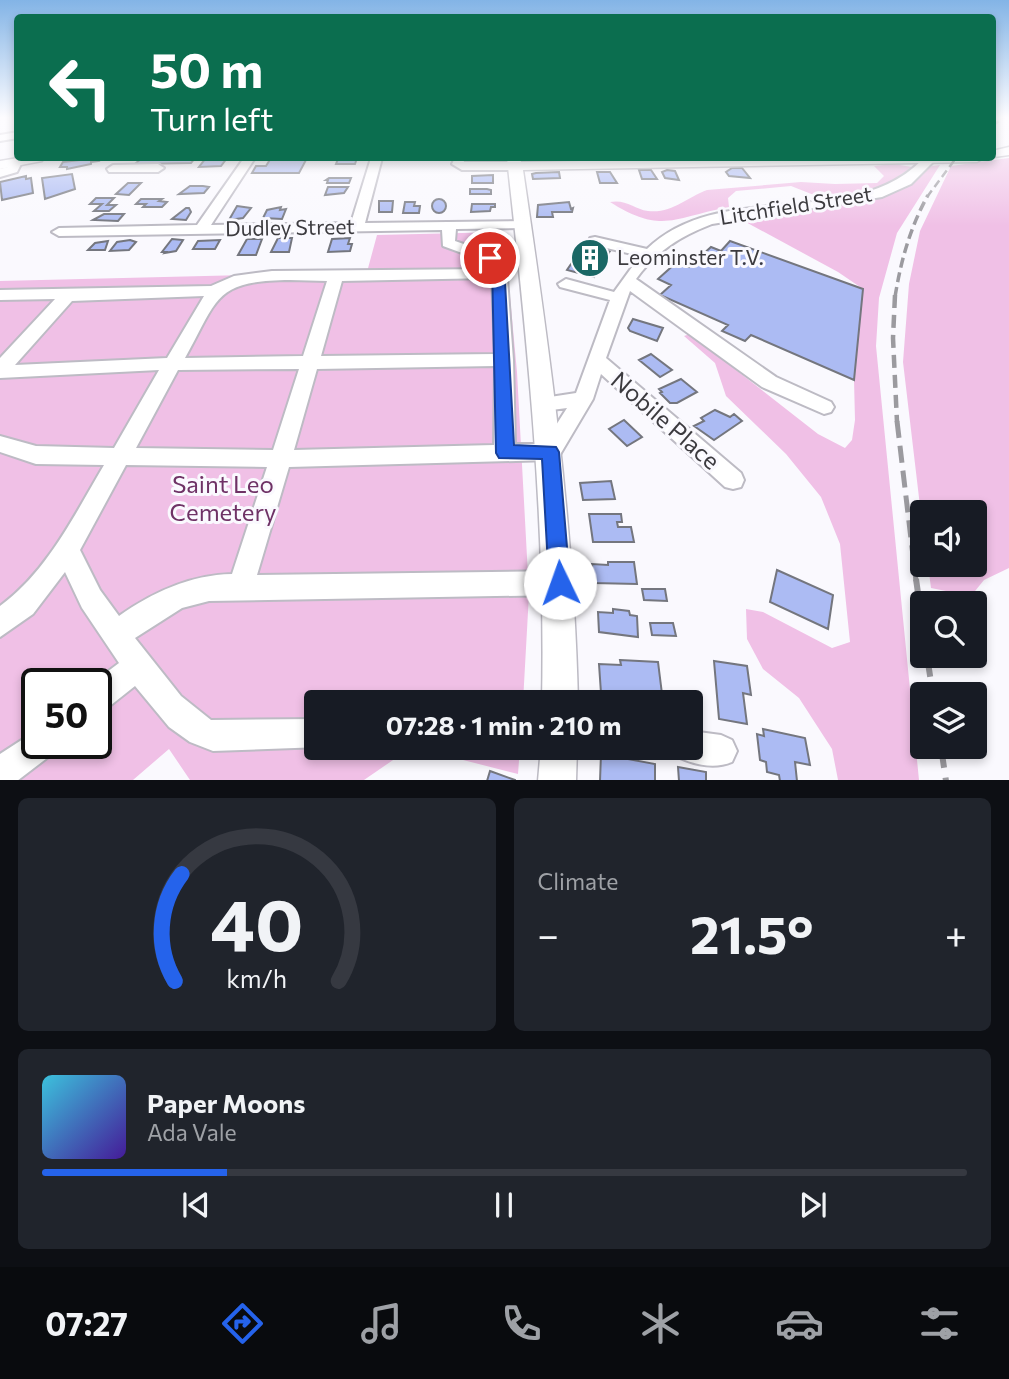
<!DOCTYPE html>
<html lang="en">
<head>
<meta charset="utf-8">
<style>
  :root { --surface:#171b24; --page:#20242c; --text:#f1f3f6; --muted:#9ea1a6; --line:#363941; --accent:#2563eb }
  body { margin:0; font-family:Commissioner,sans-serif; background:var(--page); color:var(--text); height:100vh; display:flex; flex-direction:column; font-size:26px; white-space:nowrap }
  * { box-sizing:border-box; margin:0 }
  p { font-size:23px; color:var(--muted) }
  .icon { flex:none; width:38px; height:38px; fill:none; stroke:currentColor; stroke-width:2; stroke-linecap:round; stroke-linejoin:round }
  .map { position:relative; height:780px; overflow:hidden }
  .sheet { display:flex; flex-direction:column; gap:18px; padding:18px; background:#0d0f14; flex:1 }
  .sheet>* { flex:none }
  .guide { position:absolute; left:14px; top:14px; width:982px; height:147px; border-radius:7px; box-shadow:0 4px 10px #0003; background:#0b6e4f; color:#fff; overflow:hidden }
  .buttons { position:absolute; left:910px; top:500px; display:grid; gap:14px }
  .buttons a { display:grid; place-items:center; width:77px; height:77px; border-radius:7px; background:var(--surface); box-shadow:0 4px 10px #0003; font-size:35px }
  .speed { position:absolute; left:21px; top:668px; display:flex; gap:14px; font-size:35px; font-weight:700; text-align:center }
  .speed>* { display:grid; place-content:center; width:91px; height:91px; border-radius:50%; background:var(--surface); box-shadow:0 4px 10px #0003; line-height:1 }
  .speed .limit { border:4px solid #111; border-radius:10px; background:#fff; color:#111 }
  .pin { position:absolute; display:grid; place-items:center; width:60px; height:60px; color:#fff; margin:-30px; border:4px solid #fff; border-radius:50%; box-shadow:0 2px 7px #0007 }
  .me { position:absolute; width:77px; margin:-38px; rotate:357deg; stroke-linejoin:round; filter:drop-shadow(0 0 5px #0008) }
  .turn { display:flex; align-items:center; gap:24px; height:147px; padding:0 21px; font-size:32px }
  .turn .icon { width:91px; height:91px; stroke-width:2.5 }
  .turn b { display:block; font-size:49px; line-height:60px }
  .big { font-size:52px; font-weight:700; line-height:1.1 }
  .sheet .widget { flex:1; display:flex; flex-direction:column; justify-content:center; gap:10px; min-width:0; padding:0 24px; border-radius:10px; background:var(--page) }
  .sheet .dial { align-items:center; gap:0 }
  .dial svg { height:182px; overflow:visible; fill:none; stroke:var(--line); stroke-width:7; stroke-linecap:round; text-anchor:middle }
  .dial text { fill:var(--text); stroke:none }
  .song { display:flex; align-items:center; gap:21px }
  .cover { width:84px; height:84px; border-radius:10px; background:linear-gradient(135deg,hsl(190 70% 55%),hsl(260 70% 35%)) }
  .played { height:7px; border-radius:4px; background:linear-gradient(90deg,var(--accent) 20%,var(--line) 20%) }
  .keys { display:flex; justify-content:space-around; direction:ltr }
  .heat { display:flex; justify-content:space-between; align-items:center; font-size:38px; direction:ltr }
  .sheet .tiles { flex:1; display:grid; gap:18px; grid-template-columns:1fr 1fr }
  .widget:last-child { grid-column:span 2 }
  .trip { position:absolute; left:304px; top:690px; width:399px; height:70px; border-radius:7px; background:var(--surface); box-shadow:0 4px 10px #0003; font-weight:700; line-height:70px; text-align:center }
  .tabs { display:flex; height:112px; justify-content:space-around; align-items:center; background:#090b0e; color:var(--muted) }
  .tabs .icon { width:49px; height:49px }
  .tabs .active { color:var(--accent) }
  .tabs b { font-size:32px; color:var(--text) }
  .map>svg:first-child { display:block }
</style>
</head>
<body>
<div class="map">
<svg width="1009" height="781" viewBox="0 0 1009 781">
  <rect width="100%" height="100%" fill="#faf9fe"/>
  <path fill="#f0c0e6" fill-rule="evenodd" d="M 1009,158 L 1009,568 L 984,580 L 971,596 L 931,588 L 928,565 L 975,565 L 975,513 L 922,513 L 922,523 L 903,362 L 909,284 L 920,231 L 951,166 Z
    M 894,164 L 912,167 L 887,184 L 846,196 L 824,199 L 791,186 L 736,191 L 728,198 L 729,207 C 675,217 662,235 610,202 C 626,199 634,209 648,211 C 671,214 688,197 707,190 L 801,182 L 835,184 L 877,183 L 884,176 L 874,166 Z
    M 940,165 L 897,233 L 879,298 L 876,346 L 919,780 L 838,780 L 832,749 L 799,698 L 763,669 L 747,639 L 746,609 L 763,612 L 832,648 L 850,642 L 840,544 L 821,497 L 786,454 L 726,396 L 715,363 L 684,336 L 690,334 L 818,434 L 845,448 L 852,440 L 855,420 L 854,380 L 863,289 L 838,272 L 742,220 L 747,216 L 872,200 L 900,189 L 932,166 Z
    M 504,232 L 517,372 L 529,594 L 523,702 L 317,702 L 317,747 L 520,747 L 518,774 L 412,747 L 364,780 L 190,780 L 169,749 L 133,780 L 0,780 L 0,281 L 367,272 L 377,235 ZM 37,684 L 96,684 L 96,744 L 37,744 Z"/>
  <path fill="#acbbf3" stroke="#74767e" stroke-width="2" d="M 98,158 L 99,161 L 91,162 L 91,164 L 67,169 L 67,167 L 60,167 L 63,162 Z
    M 142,158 L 195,158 L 191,163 L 135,164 Z
    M 206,158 L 227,158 L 221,166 L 199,167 Z
    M 271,158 L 307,158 L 299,173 L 252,173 L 256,166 L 266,166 Z
    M 357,158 L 355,164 L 336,164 L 338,159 Z
    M 732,168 L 742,168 L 750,178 L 729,176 L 726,172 Z
    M 639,170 L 651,170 L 657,179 L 642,179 Z
    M 667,170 L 675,171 L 679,180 L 665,178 L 662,172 Z
    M 559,172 L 560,178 L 533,179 L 532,174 L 536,173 Z
    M 597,172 L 610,172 L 617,183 L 600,183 Z
    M 72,174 L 75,189 L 45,199 L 42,178 Z
    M 493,175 L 493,183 L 472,183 L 472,176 Z
    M 26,176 L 26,179 L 31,178 L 33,193 L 2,200 L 0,182 Z
    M 329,178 L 351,178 L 349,183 L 327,183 L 328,180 L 326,180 Z
    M 128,183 L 141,183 L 129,195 L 116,194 Z
    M 190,186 L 203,186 L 209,187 L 204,193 L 179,194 Z
    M 328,187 L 348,187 L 344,193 L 325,195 Z
    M 470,189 L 487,189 L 491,190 L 491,194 L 470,194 Z
    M 96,198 L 114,198 L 107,205 L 116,205 L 109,211 L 94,211 L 102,204 L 90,204 Z
    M 141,199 L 162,199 L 159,201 L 167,202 L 162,207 L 143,207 L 146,204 L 136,204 Z
    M432 206a7 7 0 1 1 14 0a7 7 0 1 1-14 0Z
    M 379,201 L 393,201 L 392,212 L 379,212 Z
    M 405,202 L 415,202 L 414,206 L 420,206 L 419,213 L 403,213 Z
    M 569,202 L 571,209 L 573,208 L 572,212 L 552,212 L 553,217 L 537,217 L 538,205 Z
    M 472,204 L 495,204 L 495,207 L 491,207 L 490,211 L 471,212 Z
    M 237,206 L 251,208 L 243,218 L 229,220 Z
    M 281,207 L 280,210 L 286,209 L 282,219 L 263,218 L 267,210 Z
    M 186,208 L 189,208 L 191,212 L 186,220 L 172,219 Z
    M 104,214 L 124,214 L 118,221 L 93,220 Z
    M 278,238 L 292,238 L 289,252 L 271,252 Z
    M 350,238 L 348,244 L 352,244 L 350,251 L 328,252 L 332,239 Z
    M 172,239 L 183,240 L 176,251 L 165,253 L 166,252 L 162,252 Z
    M 247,239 L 262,239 L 256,255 L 238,255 Z
    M 130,240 L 136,242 L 129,250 L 110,251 L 117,242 Z
    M 220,240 L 215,249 L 193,249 L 198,241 Z
    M 108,241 L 105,250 L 88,250 L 95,243 Z
    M 730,241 L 863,289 L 854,380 L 751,335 L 745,341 L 722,331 L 728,325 L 660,295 L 671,285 L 658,279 L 677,262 L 689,267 L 711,247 L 721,251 Z
    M 584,245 L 610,251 L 594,277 L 567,270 Z
    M 633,319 L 663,328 L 657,341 L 630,331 L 628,328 Z
    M 651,354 L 672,370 L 660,377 L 639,360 Z
    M 681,379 L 697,392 L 677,403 L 670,403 L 660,393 L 662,392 L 659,389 Z
    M 715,410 L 730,417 L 734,414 L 742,421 L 714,440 L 694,426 L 704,421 L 701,418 Z
    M 624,420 L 642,437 L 627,446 L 609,429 Z
    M 611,481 L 615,499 L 583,500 L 580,483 Z
    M 589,514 L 621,514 L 622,522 L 617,522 L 618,527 L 631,527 L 634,542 L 593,542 Z
    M 608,562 L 634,562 L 637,584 L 593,583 L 592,564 L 608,565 Z
    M 777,570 L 833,595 L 828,629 L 770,602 Z
    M 642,589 L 665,589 L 667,601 L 644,600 Z
    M 613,609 L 629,611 L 630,615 L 637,616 L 638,637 L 599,632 L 598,612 L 613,613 Z
    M 650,623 L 673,623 L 676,636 L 652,635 Z
    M 620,660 L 658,662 L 663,702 L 650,702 L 649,696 L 601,693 L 599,664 L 621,665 Z
    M 714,661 L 747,666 L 751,695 L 743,693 L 747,724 L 719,719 Z
    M 763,729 L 805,738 L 810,765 L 795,762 L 797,781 L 780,781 L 779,775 L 767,772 L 766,762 L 760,760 L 757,734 L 764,736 Z
    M 601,754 L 655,764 L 655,781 L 600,781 Z
    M 678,767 L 706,772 L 706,781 L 679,781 Z
    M 490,771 L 515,780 L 515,781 L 487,781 Z"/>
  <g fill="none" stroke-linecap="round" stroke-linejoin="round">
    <defs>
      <path id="minor" d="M 18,132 L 18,138 L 0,141 L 0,135 Z
        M 244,158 L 255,158 L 211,225 L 351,223 L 371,158 L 382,158 L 365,223 L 527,221 L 529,224 L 522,228 L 456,229 L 455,241 L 492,254 L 506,264 L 513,360 L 515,444 L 544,444 L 567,408 L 544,411 L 537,409 L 534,404 L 537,399 L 576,393 L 610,300 L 560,287 L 558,284 L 566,279 L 614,292 L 640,256 L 590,244 L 590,238 L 595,237 L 647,249 C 721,177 851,232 922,160 L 921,158 L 936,159 L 911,184 L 882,197 L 712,224 C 681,236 656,251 636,279 L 776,377 L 831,402 L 834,407 L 831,412 L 824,414 L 762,387 L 630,291 L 606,358 L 741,473 L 744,480 L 741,487 L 733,489 L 725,487 L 601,374 L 593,399 L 558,458 L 550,460 L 289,467 L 257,575 L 560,571 L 569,574 L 573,583 L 569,592 L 560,595 L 209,601 L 182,608 L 135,638 L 181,696 L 211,720 L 317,719 L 317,747 L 322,747 L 213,751 L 190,742 L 169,727 L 135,686 L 106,709 L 96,714 L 96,684 L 91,684 L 119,663 L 82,608 L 65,572 L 33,614 L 0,637 L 0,606 C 47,572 75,514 104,465 L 36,464 L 0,452 L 0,436 L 36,446 L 114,448 L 159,370 L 0,378 L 0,358 L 55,299 L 0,300 L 0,290 L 211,286 L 234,276 L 272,271 L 491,269 L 481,260 L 443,246 L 442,230 L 59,236 L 52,232 L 59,228 L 197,225 ZM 492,278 L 495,354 L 321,356 L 342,281 ZM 290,280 L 327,281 L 303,356 L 185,358 C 219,297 214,281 290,280 ZM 204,296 L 167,358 L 15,365 L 72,301 ZM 495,366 L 494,445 L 294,450 L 317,369 ZM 299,369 L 273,450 L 136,448 L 178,370 ZM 126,465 L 267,467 L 232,574 C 190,575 153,592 119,616 L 100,590 L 80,550 Z
        M 455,158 L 463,158 L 464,162 L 515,162 L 521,166 L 515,170 L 462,170 L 452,164 Z
        M 12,160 L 22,162 L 17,172 L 0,177 L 0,169 L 8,167 Z
        M 113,165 L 158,164 L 164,168 L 158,172 L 109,172 L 107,169 Z
        M 37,730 L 37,744 L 55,744 L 51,755 L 17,781 L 0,781 L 0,754 Z
        M 691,731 L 721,735 L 732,740 L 737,751 L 732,762 C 715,769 696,765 680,758 L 676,747 L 691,747 Z"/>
      <path id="major" d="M 1009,147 L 1009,155 L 987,158 L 992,158 L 992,151 Z
        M 18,158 L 44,158 L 42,161 L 0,169 L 0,161 Z
        M 507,158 L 520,158 L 521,162 L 769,158 L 984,158 L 977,162 L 523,170 C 549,347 574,523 578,702 L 542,702 C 546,519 527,339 507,158 Z
        M 541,747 L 577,747 L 576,781 L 538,781 Z"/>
    </defs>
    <use href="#minor" stroke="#bdbbc4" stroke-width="4"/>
    <use href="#major" stroke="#bdbbc4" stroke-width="3"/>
    <use href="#minor" fill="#fff" fill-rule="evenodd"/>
    <use href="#major" fill="#fff" fill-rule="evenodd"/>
    <path stroke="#9b9a9f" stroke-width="2.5" stroke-dasharray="8 4.5" stroke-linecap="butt" d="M 992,126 L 1004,117
      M 927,197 L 956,158"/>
    <path stroke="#9b9a9f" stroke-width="3.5" stroke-dasharray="10 5" stroke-linecap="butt" d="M 895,297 C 901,260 910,228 928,195"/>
    <path stroke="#9b9a9f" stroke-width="4.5" stroke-dasharray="13 7" stroke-linecap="butt" d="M 895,295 L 893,338 L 897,422"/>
    <path stroke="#9b9a9f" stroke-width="5" stroke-dasharray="17 8" stroke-linecap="butt" d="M 897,421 L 916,581"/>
    <path stroke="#9b9a9f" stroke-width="6" stroke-dasharray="21 10" stroke-linecap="butt" d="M 916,579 L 922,621
      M 927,656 L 933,695
      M 941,747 L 946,781"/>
  </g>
  <linearGradient id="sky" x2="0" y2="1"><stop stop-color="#83b4e6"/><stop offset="0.52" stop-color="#fdfcff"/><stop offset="1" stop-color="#fdfcff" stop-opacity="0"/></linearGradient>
  <rect width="1009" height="226" fill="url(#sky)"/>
  <path fill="#2563eb" stroke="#184099" stroke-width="2" d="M 490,254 L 504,264 L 514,445 L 556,447 L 559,452 L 570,583 L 567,590 L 560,593 L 552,590 L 549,583 L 542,459 L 499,458 L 496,453 L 492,265 L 484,258 Z"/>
  <defs>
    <symbol id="building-disc" viewBox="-11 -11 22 22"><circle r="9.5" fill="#1a6765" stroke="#faf9fe"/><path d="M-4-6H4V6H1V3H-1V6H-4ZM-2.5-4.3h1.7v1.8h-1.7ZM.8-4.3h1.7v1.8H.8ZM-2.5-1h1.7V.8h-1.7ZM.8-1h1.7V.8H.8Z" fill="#fff"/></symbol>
  </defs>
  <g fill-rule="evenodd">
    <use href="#building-disc" x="568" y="236" width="44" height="44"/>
  </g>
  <g text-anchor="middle" stroke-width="6" stroke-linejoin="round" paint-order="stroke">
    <g font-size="21" fill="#3c3b3f" stroke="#faf9fe">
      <text transform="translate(796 206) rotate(-9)" y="7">Litchfield Street</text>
      <text transform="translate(290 228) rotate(-1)" y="7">Dudley Street</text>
    </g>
    <g font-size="21" fill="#3c3b3f" stroke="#faf9fe" text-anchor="start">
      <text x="617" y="265">Leominster T.V.</text>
    </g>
    <g font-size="24" fill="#3c3b3f" stroke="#faf9fe">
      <text transform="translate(665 421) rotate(41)" y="8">Nobile Place</text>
    </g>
    <g font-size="24" fill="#6f3266" stroke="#faf9fe">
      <text x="223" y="493">Saint Leo<tspan x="223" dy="28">Cemetery</tspan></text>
    </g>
  </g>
</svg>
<div class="buttons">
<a><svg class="icon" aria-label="sound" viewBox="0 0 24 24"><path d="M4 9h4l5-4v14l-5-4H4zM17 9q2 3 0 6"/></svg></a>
<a><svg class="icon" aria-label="search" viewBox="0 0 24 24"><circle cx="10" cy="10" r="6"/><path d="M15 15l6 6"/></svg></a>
<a><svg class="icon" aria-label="layers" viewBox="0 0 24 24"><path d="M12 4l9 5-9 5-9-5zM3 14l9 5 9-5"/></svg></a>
</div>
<div class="speed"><div class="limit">50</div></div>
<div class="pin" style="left:490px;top:258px;background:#d93025"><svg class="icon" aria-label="arrive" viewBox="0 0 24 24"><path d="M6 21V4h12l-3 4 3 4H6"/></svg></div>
<svg class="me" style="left:560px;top:583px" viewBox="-20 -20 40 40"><circle r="19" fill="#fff"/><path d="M0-13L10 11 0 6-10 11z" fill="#2563eb"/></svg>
<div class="trip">07:28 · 1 min · 210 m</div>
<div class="guide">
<div class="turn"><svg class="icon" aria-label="left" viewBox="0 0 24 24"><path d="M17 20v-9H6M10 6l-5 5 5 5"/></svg><div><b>50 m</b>Turn left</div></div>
</div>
</div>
<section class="sheet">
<div class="tiles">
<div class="widget dial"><svg viewBox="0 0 100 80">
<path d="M14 69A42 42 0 1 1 86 69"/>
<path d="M14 69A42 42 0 0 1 17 22" stroke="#2563eb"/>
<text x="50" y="56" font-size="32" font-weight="700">40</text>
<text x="50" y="72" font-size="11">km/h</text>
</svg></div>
<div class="widget"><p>Climate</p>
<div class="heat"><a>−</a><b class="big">21.5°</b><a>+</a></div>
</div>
<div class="widget">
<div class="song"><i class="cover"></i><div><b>Paper Moons</b><p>Ada Vale</p></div></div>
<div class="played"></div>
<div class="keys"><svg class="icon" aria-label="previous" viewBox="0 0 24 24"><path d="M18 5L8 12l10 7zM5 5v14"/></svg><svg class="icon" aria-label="pause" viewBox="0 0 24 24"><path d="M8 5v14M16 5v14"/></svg><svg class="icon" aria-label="next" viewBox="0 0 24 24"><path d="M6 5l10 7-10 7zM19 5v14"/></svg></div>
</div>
</div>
</section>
<nav class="tabs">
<b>07:27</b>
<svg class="icon active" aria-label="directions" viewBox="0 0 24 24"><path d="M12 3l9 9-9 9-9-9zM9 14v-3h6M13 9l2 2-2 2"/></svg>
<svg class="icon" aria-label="music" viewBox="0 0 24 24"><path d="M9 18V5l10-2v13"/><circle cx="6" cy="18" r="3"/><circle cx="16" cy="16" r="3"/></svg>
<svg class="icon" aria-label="phone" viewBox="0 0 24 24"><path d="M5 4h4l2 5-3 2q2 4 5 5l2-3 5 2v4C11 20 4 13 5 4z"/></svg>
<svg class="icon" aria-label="climate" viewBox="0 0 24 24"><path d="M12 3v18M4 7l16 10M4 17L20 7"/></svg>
<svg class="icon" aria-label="car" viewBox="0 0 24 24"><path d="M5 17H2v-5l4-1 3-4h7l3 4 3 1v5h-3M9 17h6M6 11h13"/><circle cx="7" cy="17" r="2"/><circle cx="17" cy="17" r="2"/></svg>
<svg class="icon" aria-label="filters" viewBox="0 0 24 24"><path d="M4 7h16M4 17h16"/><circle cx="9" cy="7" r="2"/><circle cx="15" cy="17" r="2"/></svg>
</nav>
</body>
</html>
